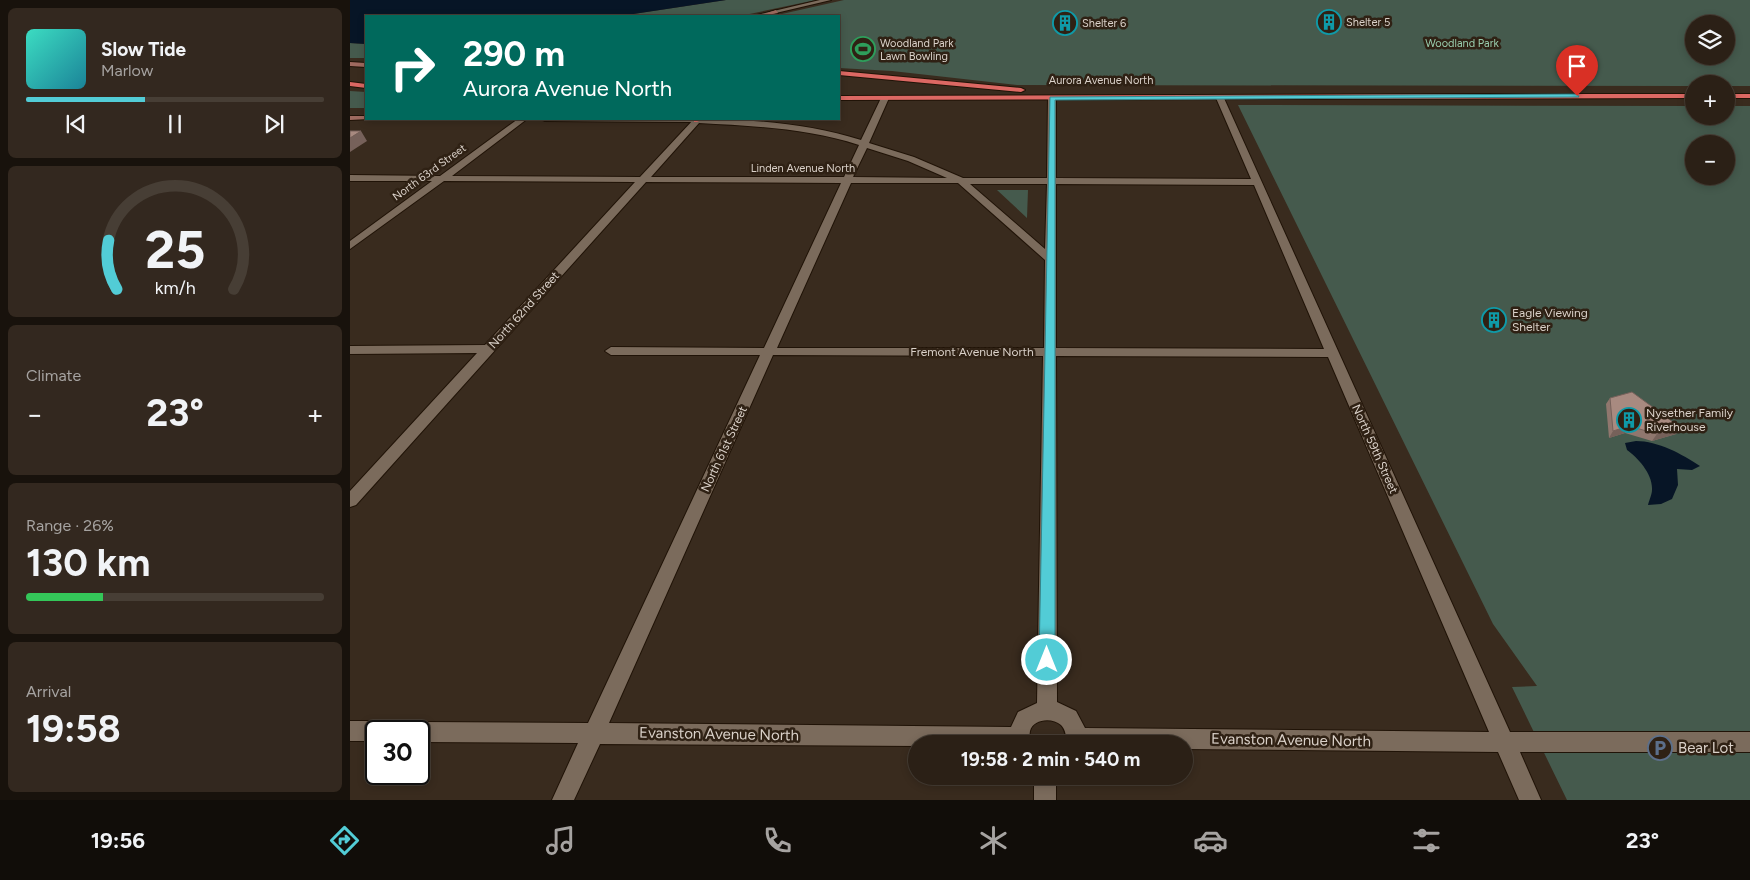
<!DOCTYPE html>
<html lang="en">
<head>
<meta charset="utf-8">
<style>
  :root { --surface:#2b2016; --page:#33281f; --text:#f1f3f6; --muted:#a6a3a1; --line:#473e35; --accent:#52ccd6 }
  body { margin:0; font-family:Figtree,sans-serif; background:var(--page); color:var(--text); height:100vh; display:flex; flex-direction:column; font-size:19px; white-space:nowrap }
  * { box-sizing:border-box; margin:0 }
  p { font-size:16px; color:var(--muted) }
  .icon { flex:none; width:28px; height:28px; fill:none; stroke:currentColor; stroke-width:2; stroke-linecap:round; stroke-linejoin:round }
  .map { position:relative; flex:1; overflow:hidden }
  .side { display:flex; flex-direction:column; gap:8px; padding:8px; background:#18120c; width:350px }
  .side>* { flex:none }
  .guide { position:absolute; left:15px; top:15px; width:475px; height:105px; border-radius:0px; box-shadow:0 2px 8px #0003,0 0 0 1px var(--line); background:#00695c; color:#fff; overflow:hidden }
  .fabs { position:absolute; left:1335px; top:15px; display:grid; gap:10px }
  .fabs a { display:grid; place-items:center; width:50px; height:50px; border-radius:50%; background:var(--surface); box-shadow:0 2px 8px #0003,0 0 0 1px var(--line); font-size:25px }
  .speed { position:absolute; left:15px; top:720px; display:flex; gap:10px; font-size:25px; font-weight:700; text-align:center }
  .speed>* { display:grid; place-content:center; width:65px; height:65px; border-radius:50%; background:var(--surface); box-shadow:0 2px 8px #0003,0 0 0 1px var(--line); line-height:1 }
  .speed .limit { border:2px solid #111; border-radius:8px; background:#fff; color:#111 }
  .pin { position:absolute; display:grid; place-items:center; width:42px; height:42px; color:#fff; margin:-51px -21px; border-radius:50% 50% 50% 0; rotate:-45deg; box-shadow:0 0 5px #0007 }
  .pin .icon { rotate:45deg }
  .me { position:absolute; width:55px; margin:-28px; rotate:0deg; stroke-linejoin:round; filter:drop-shadow(0 0 4px #0008) }
  .turn { display:flex; align-items:center; gap:18px; height:105px; padding:0 15px; font-size:22px }
  .turn .icon { width:65px; height:65px; stroke-width:2.5 }
  .turn b { display:block; font-size:35px; line-height:42px }
  .big { font-size:38px; font-weight:700; line-height:1.1 }
  .side .card { flex:1; display:flex; flex-direction:column; justify-content:center; gap:8px; min-width:0; padding:0 18px; border-radius:8px; background:var(--page) }
  .side .dial { align-items:center; gap:0 }
  .dial svg { height:130px; overflow:visible; fill:none; stroke:var(--line); stroke-width:7; stroke-linecap:round; text-anchor:middle }
  .dial text { fill:var(--text); stroke:none }
  .song { display:flex; align-items:center; gap:15px }
  .cover { width:60px; height:60px; border-radius:8px; background:linear-gradient(135deg,hsl(170 70% 55%),hsl(190 70% 35%)) }
  .played { height:5px; border-radius:2px; background:linear-gradient(90deg,var(--accent) 40%,var(--line) 40%) }
  .keys { display:flex; justify-content:space-around; direction:ltr }
  .heat { display:flex; justify-content:space-between; align-items:center; font-size:28px; direction:ltr }
  .charge { height:8px; border-radius:4px; background:linear-gradient(90deg,#34c759 26%,var(--line) 0) }
  .trip { position:absolute; left:558px; top:735px; width:285px; height:50px; border-radius:25px; background:var(--surface); box-shadow:0 2px 8px #0003,0 0 0 1px var(--line); font-weight:700; line-height:50px; text-align:center }
  .dock { display:flex; height:80px; justify-content:space-around; align-items:center; background:#110d09; color:var(--muted) }
  .dock .icon { width:35px; height:35px }
  .dock .current { color:var(--accent) }
  .dock b { font-size:22px; color:var(--text) }
  main { display:flex; flex:1; min-height:0 }
  .map>svg:first-child { display:block }
</style>
</head>
<body>
<main>
<section class="side">
<div class="card">
<div class="song"><i class="cover"></i><div><b>Slow Tide</b><p>Marlow</p></div></div>
<div class="played"></div>
<div class="keys"><svg class="icon" aria-label="previous" viewBox="0 0 24 24"><path d="M18 5L8 12l10 7zM5 5v14"/></svg><svg class="icon" aria-label="pause" viewBox="0 0 24 24"><path d="M8 5v14M16 5v14"/></svg><svg class="icon" aria-label="next" viewBox="0 0 24 24"><path d="M6 5l10 7-10 7zM19 5v14"/></svg></div>
</div>
<div class="card dial"><svg viewBox="0 0 100 80">
<path d="M14 69A42 42 0 1 1 86 69"/>
<path d="M14 69A42 42 0 0 1 9 39" stroke="#52ccd6"/>
<text x="50" y="56" font-size="32" font-weight="700">25</text>
<text x="50" y="72" font-size="11">km/h</text>
</svg></div>
<div class="card"><p>Climate</p>
<div class="heat"><a>−</a><b class="big">23°</b><a>+</a></div>
</div>
<div class="card"><p>Range · 26%</p><b class="big">130 km</b><div class="charge"></div></div>
<div class="card"><p>Arrival</p><b class="big">19:58</b></div>
</section>
<div class="map">
<svg width="1400" height="800" viewBox="0 0 1400 800">
  <rect width="100%" height="100%" fill="#392b1e"/>
  <path fill="#455a4d" fill-rule="evenodd" d="M 376,0 L 466,0 L 390,16 L 270,16 Z
    M 494,0 L 1400,0 L 1400,86 L 1376,86 L 1376,84 L 1344,84 L 1344,86 L 667,85 L 542,71 L 489,68 L 489,16 L 423,16 ZM 1344,24 L 1376,24 L 1376,56 L 1344,56 Z
    M 0,43 L 16,44 L 16,58 L 0,58 Z
    M 0,91 L 16,92 L 16,108 L 0,108 Z
    M 888,105 L 1344,106 L 1344,116 L 1376,116 L 1376,106 L 1400,106 L 1400,800 L 1217,800 L 1162,687 L 1187,686 L 1143,624 ZM 1344,144 L 1376,144 L 1376,176 L 1344,176 Z
    M 647,190 L 678,190 L 677,218 Z"/>
  <path fill="#071526" d="M 0,0 L 376,0 L 270,16 L 16,16 L 16,44 L 0,43 Z
    M 1286,441 C 1308,441 1332,454 1350,466 L 1342,470 L 1327,469 L 1328,485 L 1322,499 L 1311,504 L 1298,505 C 1299,501 1302,494 1302,490 C 1303,474 1288,458 1277,450 L 1275,443 Z"/>
  <g fill="none" stroke-linecap="round" stroke-linejoin="round">
    <defs>
      <path id="minor" d="M 532,96 L 539,98 L 519,143 L 564,157 L 613,178 L 697,178 L 698,98 L 702,96 L 706,98 L 706,178 L 901,179 L 866,98 L 873,96 L 1160,732 L 1400,732 L 1400,752 L 1170,752 L 1191,800 L 1169,800 L 1148,752 L 834,749 L 834,744 L 717,744 C 716,737 716,730 711,725 C 702,717 683,719 680,731 C 679,735 680,740 679,744 L 566,744 L 566,746 L 250,744 L 224,800 L 202,800 L 228,743 L 69,742 L 69,731 L 59,731 L 62,725 L 69,722 L 238,723 L 410,355 L 261,355 L 255,351 L 261,347 L 414,348 L 491,183 L 296,182 L 6,505 L 0,507 L 0,491 L 127,353 L 0,354 L 0,346 L 135,345 L 285,182 L 94,181 L 0,249 L 0,241 L 82,181 L 0,181 L 0,175 L 90,176 L 168,119 L 177,119 L 102,176 L 290,177 L 344,119 C 400,119 458,123 511,140 ZM 349,123 C 403,126 457,128 509,145 L 494,177 L 301,177 ZM 517,148 L 558,161 L 597,178 L 503,177 ZM 501,183 L 608,183 L 695,260 L 694,348 L 427,348 ZM 620,184 L 697,184 L 695,249 ZM 706,184 L 904,185 L 974,349 L 706,348 ZM 423,355 L 693,356 L 687,703 L 668,712 L 661,727 L 259,723 ZM 706,356 L 978,357 L 1139,732 L 735,728 L 726,711 L 707,702 Z
        M 0,721 L 26,721 L 33,724 L 36,731 L 26,731 L 26,741 L 0,741 Z
        M 684,776 L 706,776 L 706,800 L 684,800 Z"/>
      <path id="tertiary" d="M 470,0 L 481,0 L 413,16 L 403,16 Z
        M 191,119 L 350,119 L 351,120 L 347,122 L 195,121 Z"/>
      <path id="secondary" d="M 426,10 L 428,13 L 410,16 L 411,15 Z
        M 0,62 L 16,63 L 16,67 L 0,66 Z
        M 0,116 L 16,116 L 16,119 L 19,119 L 0,120 Z"/>
      <path id="trunk" d="M 489,71 L 671,88 L 675,90 L 671,92 L 489,75 Z
        M 0,82 L 16,84 L 16,88 L 0,86 Z
        M 1130,94 L 1344,94 L 1344,98 L 489,100 L 489,96 Z
        M 1376,94 L 1400,94 L 1400,98 L 1376,98 Z
        M 344,119 L 353,119 L 347,122 L 344,122 Z"/>
    </defs>
    <use href="#minor" stroke="#201307" stroke-width="2"/>
    <use href="#tertiary" stroke="#201307" stroke-width="2"/>
    <use href="#secondary" stroke="#201307" stroke-width="2"/>
    <use href="#trunk" stroke="#201307" stroke-width="2"/>
    <use href="#minor" fill="#7b6b5c" fill-rule="evenodd"/>
    <use href="#tertiary" fill="#7b6b5c" fill-rule="evenodd"/>
    <use href="#secondary" fill="#9f6a5f" fill-rule="evenodd"/>
    <use href="#trunk" fill="#dc6863" fill-rule="evenodd"/>
  </g>
  <path fill="#90776e" d="M 1260,398 L 1326,434 L 1302,441 L 1275,433 L 1259,438 L 1256,404 Z"/>
  <path fill="#76615a" d="M 11,131 L 17,141 L 0,152 L 0,138 Z
    M 1279,426 L 1275,433 L 1259,438 L 1263,431 Z
    M 1331,428 L 1326,434 L 1302,441 L 1307,434 Z"/>
  <path fill="#a88a80" stroke="#76615a" d="M 0,131 L 11,131 L 0,138 Z
    M 1282,392 L 1331,428 L 1307,434 L 1279,426 L 1263,431 L 1260,398 Z"/>
  <path fill="#52ccd6" stroke="#35858b" d="M 1227,94 L 1229,97 L 705,100 L 705,660 L 703,665 L 697,667 L 692,665 L 689,660 L 700,97 Z"/>
  <defs>
    <symbol id="building-ring" viewBox="-11 -11 22 22"><circle r="9.5" fill="#2f2114" stroke="#0f9aa8" stroke-width="1.5"/><path d="M-4-6H4V6H1V3H-1V6H-4ZM-2.5-4.3h1.7v1.8h-1.7ZM.8-4.3h1.7v1.8H.8ZM-2.5-1h1.7V.8h-1.7ZM.8-1h1.7V.8H.8Z" fill="#0f9aa8"/></symbol>
    <symbol id="stadium-ring" viewBox="-11 -11 22 22"><circle r="9.5" fill="#2f2114" stroke="#2e9e5b" stroke-width="1.5"/><path d="M0-5a6.5 5 0 1 0 0 10a6.5 5 0 1 0 0-10ZM-3.5-1.8h7v3.6h-7Z" fill="#2e9e5b"/></symbol>
    <symbol id="parking-ring" viewBox="-11 -11 22 22"><circle r="9.5" fill="#2f2114" stroke="#5c6f8a" stroke-width="1.5"/><path d="M-3.5-5.5H1a3.5 3.5 0 0 1 0 7H-1V5.5H-3.5ZM-1-3.4V-.6H.8a1.4 1.4 0 0 0 0-2.8Z" fill="#5c6f8a"/></symbol>
  </defs>
  <g fill-rule="evenodd">
    <use href="#building-ring" x="965" y="8" width="28" height="28"/>
    <use href="#building-ring" x="701" y="9" width="28" height="28"/>
    <use href="#stadium-ring" x="499" y="35" width="28" height="28"/>
    <use href="#building-ring" x="1130" y="306" width="28" height="28"/>
    <use href="#building-ring" x="1265" y="406" width="28" height="28"/>
    <use href="#parking-ring" x="1296" y="734" width="28" height="28"/>
  </g>
  <g text-anchor="middle" stroke-width="5" stroke-linejoin="round" paint-order="stroke">
    <g font-size="11" fill="#dad1c9" stroke="#2f2114" text-anchor="start">
      <text x="996" y="26">Shelter 5</text>
      <text x="732" y="27">Shelter 6</text>
      <text x="530" y="47">Woodland Park<tspan x="530" dy="13">Lawn Bowling</tspan></text>
    </g>
    <g font-size="11" fill="#98ccad" stroke="#2f2114">
      <text x="1112" y="47">Woodland Park</text>
    </g>
    <g font-size="11" fill="#dad1c9" stroke="#2f2114">
      <text x="751" y="84">Aurora Avenue North</text>
      <text x="453" y="172">Linden Avenue North</text>
      <text transform="translate(79 172) rotate(-36)" y="4">North 63rd Street</text>
    </g>
    <g font-size="12" fill="#dad1c9" stroke="#2f2114">
      <text transform="translate(174 310) rotate(-48)" y="4">North 62nd Street</text>
      <text x="622" y="356">Fremont Avenue North</text>
      <text transform="translate(374 449) rotate(-65)" y="4">North 61st Street</text>
      <text transform="translate(1025 449) rotate(66)" y="4">North 59th Street</text>
    </g>
    <g font-size="12" fill="#dad1c9" stroke="#2f2114" text-anchor="start">
      <text x="1162" y="317">Eagle Viewing<tspan x="1162" dy="14">Shelter</tspan></text>
      <text x="1296" y="417">Nysether Family<tspan x="1296" dy="14">Riverhouse</tspan></text>
    </g>
    <g font-size="15" fill="#dad1c9" stroke="#2f2114">
      <text transform="translate(369 734) rotate(1)" y="5">Evanston Avenue North</text>
      <text transform="translate(941 740) rotate(1)" y="5">Evanston Avenue North</text>
    </g>
    <g font-size="15" fill="#dad1c9" stroke="#2f2114" text-anchor="start">
      <text x="1328" y="753">Bear Lot</text>
    </g>
  </g>
</svg>
<div class="fabs">
<a><svg class="icon" aria-label="layers" viewBox="0 0 24 24"><path d="M12 4l9 5-9 5-9-5zM3 14l9 5 9-5"/></svg></a>
<a>+</a>
<a>−</a>
</div>
<div class="speed"><div class="limit">30</div></div>
<div class="pin" style="left:1227px;top:96px;background:#d93025"><svg class="icon" aria-label="arrive" viewBox="0 0 24 24"><path d="M6 21V4h12l-3 4 3 4H6"/></svg></div>
<svg class="me" style="left:697px;top:660px" viewBox="-20 -20 40 40"><circle r="17" fill="#52ccd6" stroke="#fff" stroke-width="3"/><path d="M0-11L8 9 0 5-8 9z" fill="#fff"/></svg>
<div class="trip">19:58 · 2 min · 540 m</div>
<div class="guide">
<div class="turn"><svg class="icon" aria-label="right" viewBox="0 0 24 24"><path d="M7 20v-9h11M14 6l5 5-5 5"/></svg><div><b>290 m</b>Aurora Avenue North</div></div>
</div>
</div>
</main>
<nav class="dock">
<b>19:56</b>
<svg class="icon current" aria-label="directions" viewBox="0 0 24 24"><path d="M12 3l9 9-9 9-9-9zM9 14v-3h6M13 9l2 2-2 2"/></svg>
<svg class="icon" aria-label="music" viewBox="0 0 24 24"><path d="M9 18V5l10-2v13"/><circle cx="6" cy="18" r="3"/><circle cx="16" cy="16" r="3"/></svg>
<svg class="icon" aria-label="phone" viewBox="0 0 24 24"><path d="M5 4h4l2 5-3 2q2 4 5 5l2-3 5 2v4C11 20 4 13 5 4z"/></svg>
<svg class="icon" aria-label="climate" viewBox="0 0 24 24"><path d="M12 3v18M4 7l16 10M4 17L20 7"/></svg>
<svg class="icon" aria-label="car" viewBox="0 0 24 24"><path d="M5 17H2v-5l4-1 3-4h7l3 4 3 1v5h-3M9 17h6M6 11h13"/><circle cx="7" cy="17" r="2"/><circle cx="17" cy="17" r="2"/></svg>
<svg class="icon" aria-label="filters" viewBox="0 0 24 24"><path d="M4 7h16M4 17h16"/><circle cx="9" cy="7" r="2"/><circle cx="15" cy="17" r="2"/></svg>
<b>23°</b>
</nav>
</body>
</html>
